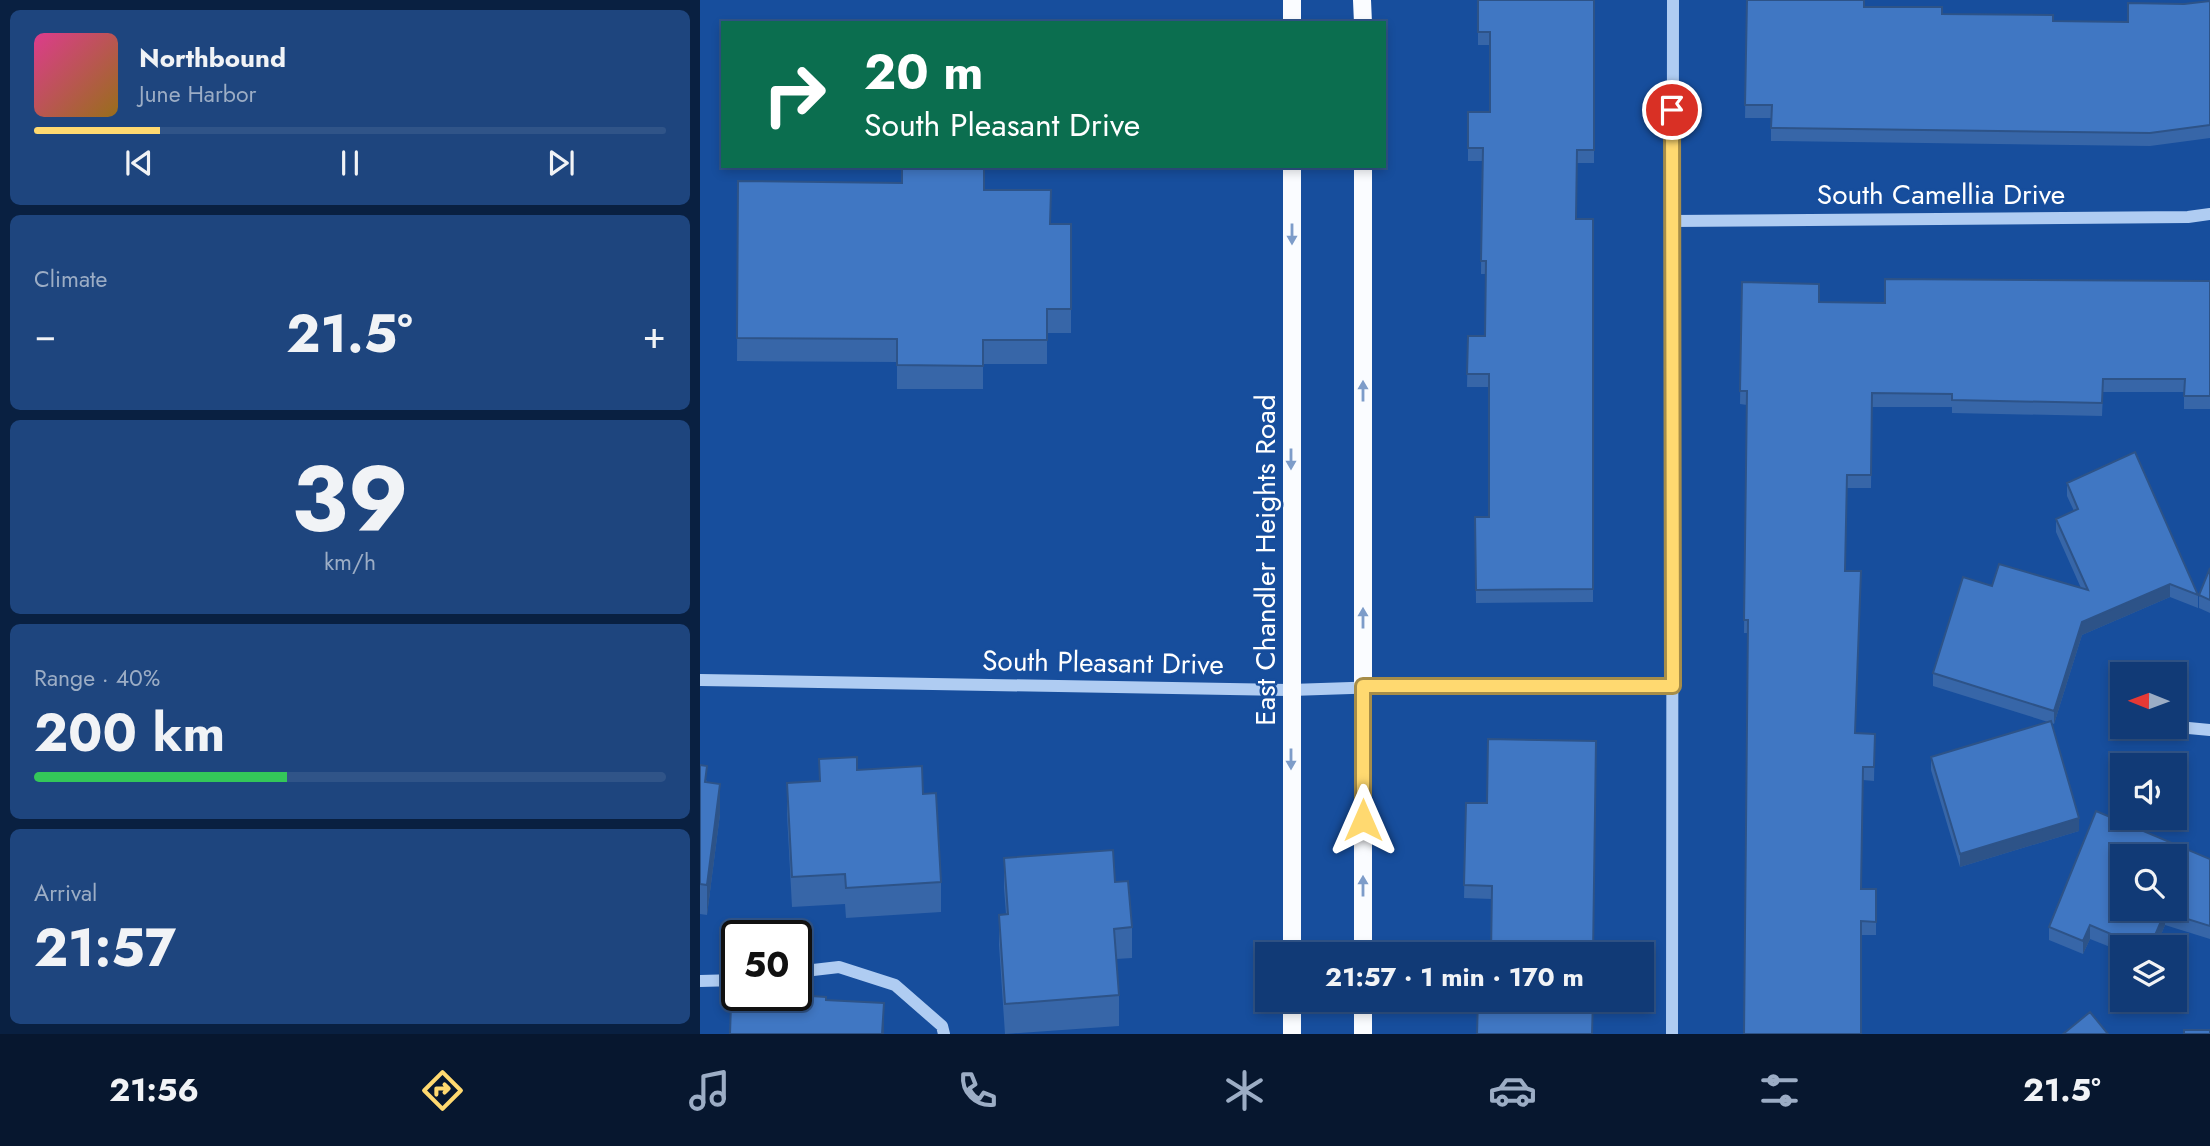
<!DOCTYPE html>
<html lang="en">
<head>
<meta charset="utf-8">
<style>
  :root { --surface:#113a76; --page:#1e457e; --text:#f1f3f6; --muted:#9cadc5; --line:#305488; --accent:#ffd970 }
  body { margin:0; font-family:Jost,sans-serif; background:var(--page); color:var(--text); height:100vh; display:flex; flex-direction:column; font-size:26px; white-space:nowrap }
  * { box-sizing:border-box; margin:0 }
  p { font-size:23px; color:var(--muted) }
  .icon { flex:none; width:38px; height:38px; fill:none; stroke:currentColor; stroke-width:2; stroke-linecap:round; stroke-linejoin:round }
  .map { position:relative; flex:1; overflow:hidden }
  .side { display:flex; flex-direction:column; gap:10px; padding:10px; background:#092041; width:700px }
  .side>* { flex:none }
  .hud { position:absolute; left:21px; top:21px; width:665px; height:147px; border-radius:0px; box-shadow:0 4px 10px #0003,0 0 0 2px var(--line); background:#0b6e4f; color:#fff; overflow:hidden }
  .needle { width:46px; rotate:271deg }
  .tools { position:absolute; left:1410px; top:662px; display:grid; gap:14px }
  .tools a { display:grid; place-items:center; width:77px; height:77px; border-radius:0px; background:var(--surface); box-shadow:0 4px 10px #0003,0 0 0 2px var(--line); font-size:35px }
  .speed { position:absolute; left:21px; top:920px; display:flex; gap:14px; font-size:35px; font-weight:700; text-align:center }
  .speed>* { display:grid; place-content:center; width:91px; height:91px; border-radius:50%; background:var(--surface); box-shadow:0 4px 10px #0003,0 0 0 2px var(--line); line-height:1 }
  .speed .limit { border:4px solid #111; border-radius:10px; background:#fff; color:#111 }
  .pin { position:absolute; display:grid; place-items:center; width:60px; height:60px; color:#fff; margin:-30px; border:4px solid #fff; border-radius:50%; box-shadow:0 2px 7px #0007 }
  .me { position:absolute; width:77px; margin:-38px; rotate:0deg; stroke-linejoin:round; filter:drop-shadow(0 0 5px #0008) }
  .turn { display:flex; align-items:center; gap:24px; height:147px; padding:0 28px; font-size:32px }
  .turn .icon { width:91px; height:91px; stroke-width:2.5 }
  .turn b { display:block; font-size:49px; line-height:60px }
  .big { font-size:52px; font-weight:700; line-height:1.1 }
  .side .widget { flex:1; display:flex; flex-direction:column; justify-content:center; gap:10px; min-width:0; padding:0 24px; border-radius:10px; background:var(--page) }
  .side .dial { align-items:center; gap:0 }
  .dial b { font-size:91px; line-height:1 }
  .song { display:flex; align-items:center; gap:21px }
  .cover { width:84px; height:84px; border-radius:10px; background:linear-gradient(135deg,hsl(330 70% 55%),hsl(40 70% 35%)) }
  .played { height:7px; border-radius:4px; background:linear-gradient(90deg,var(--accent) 20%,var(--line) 20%) }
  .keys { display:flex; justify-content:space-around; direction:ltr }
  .heat { display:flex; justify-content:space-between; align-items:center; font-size:38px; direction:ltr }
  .charge { height:10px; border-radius:5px; background:linear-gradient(90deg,#34c759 40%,var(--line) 0) }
  .trip { position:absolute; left:555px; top:942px; width:399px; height:70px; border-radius:0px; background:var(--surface); box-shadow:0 4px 10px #0003,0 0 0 2px var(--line); font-weight:700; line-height:70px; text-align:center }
  .tabs { display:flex; height:112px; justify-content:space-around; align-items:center; background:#07172f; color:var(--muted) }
  .tabs .icon { width:49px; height:49px }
  .tabs .selected { color:var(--accent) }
  .tabs b { font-size:32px; color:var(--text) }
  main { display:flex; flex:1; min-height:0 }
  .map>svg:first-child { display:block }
</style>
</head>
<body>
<main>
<section class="side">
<div class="widget">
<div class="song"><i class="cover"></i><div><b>Northbound</b><p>June Harbor</p></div></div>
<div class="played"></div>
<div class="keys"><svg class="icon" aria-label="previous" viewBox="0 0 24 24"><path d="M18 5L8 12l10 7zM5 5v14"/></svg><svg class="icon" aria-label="pause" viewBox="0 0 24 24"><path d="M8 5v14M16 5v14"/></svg><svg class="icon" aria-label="next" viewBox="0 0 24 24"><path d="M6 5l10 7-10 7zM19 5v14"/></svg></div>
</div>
<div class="widget"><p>Climate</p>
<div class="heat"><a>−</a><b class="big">21.5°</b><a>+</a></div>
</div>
<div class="widget dial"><b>39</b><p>km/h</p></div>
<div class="widget"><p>Range · 40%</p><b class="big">200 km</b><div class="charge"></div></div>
<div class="widget"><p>Arrival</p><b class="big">21:57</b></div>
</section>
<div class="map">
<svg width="1510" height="1034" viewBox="0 0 1510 1034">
  <rect width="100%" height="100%" fill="#174e9d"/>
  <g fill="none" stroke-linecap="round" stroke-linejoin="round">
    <path stroke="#afccf2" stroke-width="12" d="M 972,221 L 1488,217 L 1510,214
      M 0,680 L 591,690 L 711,686 L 973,686
      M 1478,727 L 1510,730
      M 96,972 L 139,967 L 195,985 L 242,1026 L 244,1034
      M 0,981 L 37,980
      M 972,1034 L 973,0"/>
    <path stroke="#fafcff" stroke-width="18" d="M 662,0 L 663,23
      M 592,23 L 592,0
      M 592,166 L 592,954
      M 663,166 L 663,954
      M 592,999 L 592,1034
      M 663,1034 L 663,999"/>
  </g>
  <path fill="#3766a8" d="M 778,0 L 894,0 L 894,163 L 877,163 L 876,219 L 893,219 L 893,602 L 776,603 L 775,517 L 789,517 L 789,387 L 767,387 L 768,336 L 785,336 L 786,274 L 781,274 L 782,161 L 768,161 L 768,112 L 790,112 L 790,45 L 778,45 Z
    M 1047,0 L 1164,7 L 1242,14 L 1353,21 L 1428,22 L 1484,4 L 1510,1 L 1510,138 L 1450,146 L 1071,141 L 1071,118 L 1045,118 Z
    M 38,181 L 284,190 L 351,224 L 371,224 L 371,333 L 347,333 L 347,364 L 283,364 L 283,389 L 197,389 L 197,362 L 37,361 Z
    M 1510,281 L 1510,409 L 1484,409 L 1484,392 L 1403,392 L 1402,416 L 1252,413 L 1252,407 L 1172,407 L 1171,488 L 1147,488 L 1145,571 L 1156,733 L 1175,734 L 1174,781 L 1163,780 L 1161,889 L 1176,889 L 1176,935 L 1161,935 L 1047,633 L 1044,633 L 1047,405 L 1040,404 L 1042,282 L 1119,302 L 1185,303 Z
    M 1367,483 L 1498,595 L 1498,608 L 1470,597 L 1382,635 L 1354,724 L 1352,723 L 1379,831 L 1260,867 L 1231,770 L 1231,757 L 1348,722 L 1233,686 L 1233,673 L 1292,586 L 1381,588 L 1356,532 L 1356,519 L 1374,511 L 1367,496 Z
    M 1510,568 L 1510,613 L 1499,608 L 1499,595 Z
    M 896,741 L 792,899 L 764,898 L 766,803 L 787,803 Z
    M 119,759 L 157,770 L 223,794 L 241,882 L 241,912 L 146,918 L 145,904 L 92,907 L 87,814 L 87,783 L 119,781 Z
    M 0,765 L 20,814 L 7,915 L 0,914 Z
    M 304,858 L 415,882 L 432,927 L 432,958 L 416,959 L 419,995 L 419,1026 L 305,1034 L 299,945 L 299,915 L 306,914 L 304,888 Z
    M 1510,859 L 1510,939 L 1465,925 L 1456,947 L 1423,947 L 1423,952 L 1390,939 L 1383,954 L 1349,940 L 1349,927 Z"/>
  <path fill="#2d5388" d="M 1470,584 L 1470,597 L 1382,635 L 1354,724 L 1354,711 L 1382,622 Z
    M 20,784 L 20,814 L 7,915 L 7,885 Z
    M 1379,818 L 1379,831 L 1260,867 L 1260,854 Z
    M 1465,912 L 1465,925 L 1456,947 L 1450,947 Z
    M 1390,925 L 1390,939 L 1383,954 L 1383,941 Z
    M 184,1003 L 184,1034 L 182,1034 Z"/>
  <path fill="#4077c3" stroke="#2d5388" stroke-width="2" fill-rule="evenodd" d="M 778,0 L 894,0 L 894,150 L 877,150 L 876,219 L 893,219 L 893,589 L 776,590 L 775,517 L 789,517 L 789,374 L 767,374 L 768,336 L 785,336 L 786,261 L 781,261 L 783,148 L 768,148 L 768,112 L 790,112 L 790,32 L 778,32 Z
    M 1047,0 L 1164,0 L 1164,7 L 1242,7 L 1242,14 L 1353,15 L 1353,21 L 1428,22 L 1428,3 L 1484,4 L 1510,1 L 1510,125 L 1450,133 L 1071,128 L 1072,105 L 1045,105 Z
    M 202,166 L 284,166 L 284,190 L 351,190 L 350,224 L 371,224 L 371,309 L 347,309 L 347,340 L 283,340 L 283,366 L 197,365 L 197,339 L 37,338 L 38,181 L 202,183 Z
    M 1185,279 L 1510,281 L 1510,396 L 1484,396 L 1485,379 L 1403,379 L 1402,403 L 1252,400 L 1252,394 L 1172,393 L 1171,475 L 1147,475 L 1145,571 L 1161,571 L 1155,733 L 1175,734 L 1174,767 L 1163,767 L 1161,889 L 1176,889 L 1176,922 L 1161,921 L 1161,1034 L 1044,1034 L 1048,620 L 1044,620 L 1047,391 L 1040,391 L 1042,282 L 1119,284 L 1119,302 L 1185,303 Z
    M 1435,452 L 1498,595 L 1470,584 L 1382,622 L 1354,711 L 1233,673 L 1263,577 L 1292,586 L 1299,564 L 1388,590 L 1356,519 L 1378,509 L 1367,483 Z
    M 1510,568 L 1510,600 L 1499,595 Z
    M 1351,721 L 1379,818 L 1260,854 L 1231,757 Z
    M 788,739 L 896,741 L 893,954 L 791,954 L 792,886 L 764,885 L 766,803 L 787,803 Z
    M 157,757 L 157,770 L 222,766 L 223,794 L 236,793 L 241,882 L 146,888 L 145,874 L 92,877 L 87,783 L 120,781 L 119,759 Z
    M 0,765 L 7,766 L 5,782 L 20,784 L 7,885 L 0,884 Z
    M 1396,811 L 1510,859 L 1510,926 L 1465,912 L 1450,947 L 1441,947 L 1390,925 L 1383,941 L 1349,927 ZM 1423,856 L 1475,856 L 1475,908 L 1423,908 Z
    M 413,850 L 415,882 L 428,881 L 432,927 L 414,929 L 419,995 L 305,1004 L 299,915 L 308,914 L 304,858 Z
    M 96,995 L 126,997 L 126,1000 L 184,1003 L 182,1034 L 30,1034 L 31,1004 L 85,1007 L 86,996 Z
    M 778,999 L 893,999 L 892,1034 L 777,1034 Z
    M 1390,1012 L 1408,1034 L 1363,1034 Z
    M 1484,1030 L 1510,1030 L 1510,1034 L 1484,1034 Z"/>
  <defs><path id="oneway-solid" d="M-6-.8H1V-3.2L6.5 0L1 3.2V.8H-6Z" transform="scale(1.75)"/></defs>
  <g fill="#7d9cc9">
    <use href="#oneway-solid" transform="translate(592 234) rotate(90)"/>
    <use href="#oneway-solid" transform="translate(663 391) rotate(-90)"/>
    <use href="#oneway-solid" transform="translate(591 459) rotate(90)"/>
    <use href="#oneway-solid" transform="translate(663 618) rotate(-90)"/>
    <use href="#oneway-solid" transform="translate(591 759) rotate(90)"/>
    <use href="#oneway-solid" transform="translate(663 886) rotate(-90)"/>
  </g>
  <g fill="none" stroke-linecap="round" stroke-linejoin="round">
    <defs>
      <path id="route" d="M 663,820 L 663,686 L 973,686 L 972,110"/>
    </defs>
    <use href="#route" stroke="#a68d49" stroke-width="18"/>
    <use href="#route" stroke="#ffd970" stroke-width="12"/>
  </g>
  <g text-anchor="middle" stroke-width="5" stroke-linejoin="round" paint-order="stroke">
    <g font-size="28" fill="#fff" stroke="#174e9d">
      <text x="1241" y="204">South Camellia Drive</text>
      <text transform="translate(565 560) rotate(-90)" y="10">East Chandler Heights Road</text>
      <text transform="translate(403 662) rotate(1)" y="10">South Pleasant Drive</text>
    </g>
  </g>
</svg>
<div class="tools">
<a><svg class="needle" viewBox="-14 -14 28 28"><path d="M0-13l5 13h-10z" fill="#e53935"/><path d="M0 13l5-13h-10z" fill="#9cadc5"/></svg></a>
<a><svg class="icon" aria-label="sound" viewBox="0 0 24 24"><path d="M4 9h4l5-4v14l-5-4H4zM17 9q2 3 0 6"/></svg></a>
<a><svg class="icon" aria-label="search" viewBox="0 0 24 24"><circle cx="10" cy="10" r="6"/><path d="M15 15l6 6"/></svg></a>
<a><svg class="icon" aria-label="layers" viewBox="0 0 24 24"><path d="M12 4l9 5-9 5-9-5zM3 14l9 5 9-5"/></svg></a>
</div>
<div class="speed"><div class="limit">50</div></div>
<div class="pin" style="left:972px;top:110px;background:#d93025"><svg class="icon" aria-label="arrive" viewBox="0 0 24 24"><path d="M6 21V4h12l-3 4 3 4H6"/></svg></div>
<svg class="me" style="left:663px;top:820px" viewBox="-20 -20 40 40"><path d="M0-17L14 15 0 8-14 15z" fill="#ffd970" stroke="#fff" stroke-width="4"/></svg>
<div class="trip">21:57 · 1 min · 170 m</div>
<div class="hud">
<div class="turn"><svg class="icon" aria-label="right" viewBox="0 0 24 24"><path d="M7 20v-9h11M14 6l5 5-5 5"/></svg><div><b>20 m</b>South Pleasant Drive</div></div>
</div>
</div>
</main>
<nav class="tabs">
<b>21:56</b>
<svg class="icon selected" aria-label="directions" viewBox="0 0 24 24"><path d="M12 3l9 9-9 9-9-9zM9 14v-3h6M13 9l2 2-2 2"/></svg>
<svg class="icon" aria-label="music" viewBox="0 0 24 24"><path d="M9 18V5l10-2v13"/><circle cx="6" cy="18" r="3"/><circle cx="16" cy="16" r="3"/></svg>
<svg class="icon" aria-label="phone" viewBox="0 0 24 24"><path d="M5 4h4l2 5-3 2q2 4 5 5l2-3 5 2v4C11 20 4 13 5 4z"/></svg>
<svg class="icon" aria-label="climate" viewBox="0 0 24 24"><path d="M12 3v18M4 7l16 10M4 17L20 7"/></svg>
<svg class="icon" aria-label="car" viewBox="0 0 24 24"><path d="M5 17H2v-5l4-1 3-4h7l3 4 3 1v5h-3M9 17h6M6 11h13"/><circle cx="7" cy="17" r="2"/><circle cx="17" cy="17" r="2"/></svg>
<svg class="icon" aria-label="filters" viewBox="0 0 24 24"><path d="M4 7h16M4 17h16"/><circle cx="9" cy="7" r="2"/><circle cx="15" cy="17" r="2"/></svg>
<b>21.5°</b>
</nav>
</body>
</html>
